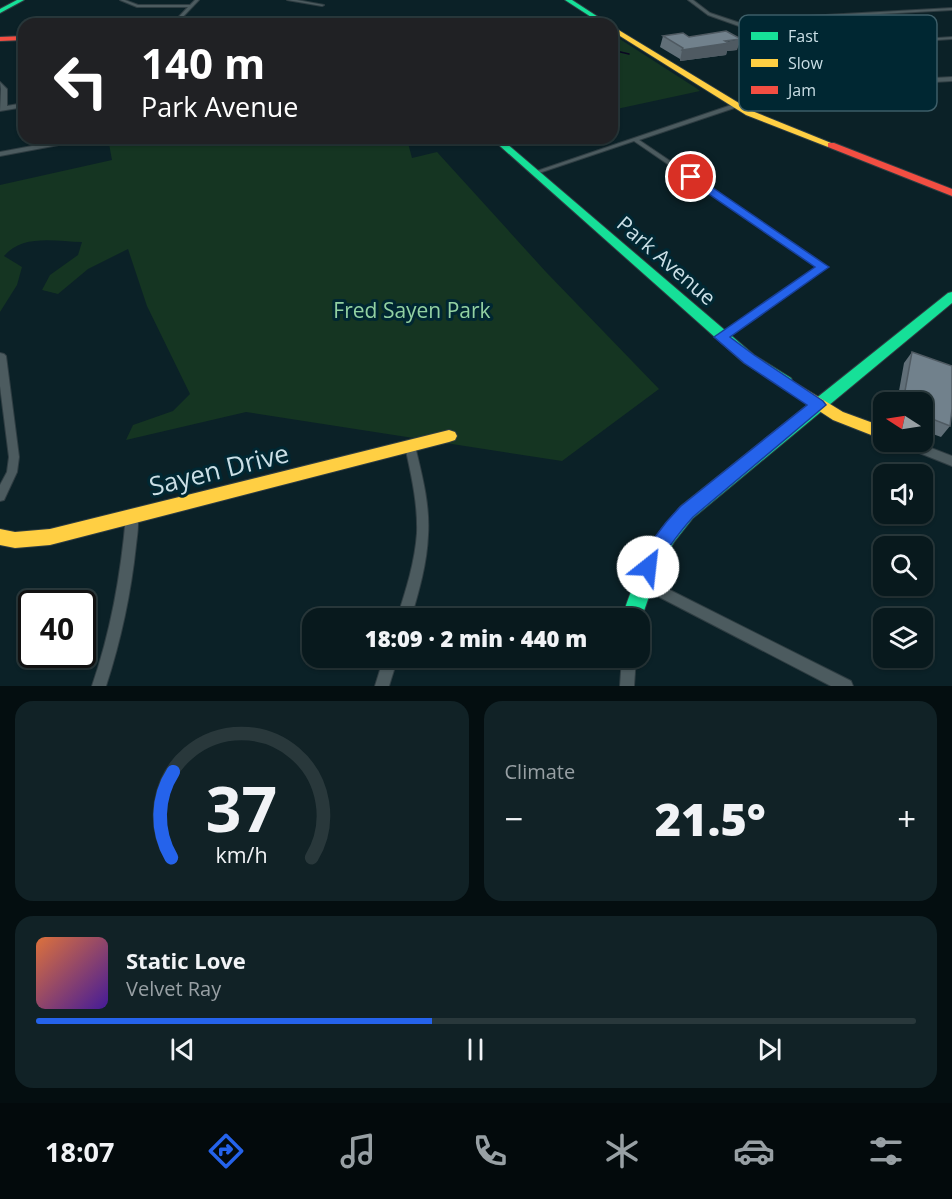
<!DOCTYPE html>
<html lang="en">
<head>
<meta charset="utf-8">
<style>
  :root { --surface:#08191d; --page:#112226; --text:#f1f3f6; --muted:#98a0a4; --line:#29383b; --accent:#2563eb }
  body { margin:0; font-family:"Open Sans",sans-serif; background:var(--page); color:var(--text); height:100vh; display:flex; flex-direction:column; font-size:22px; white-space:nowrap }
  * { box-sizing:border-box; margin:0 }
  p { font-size:20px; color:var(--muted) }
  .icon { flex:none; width:33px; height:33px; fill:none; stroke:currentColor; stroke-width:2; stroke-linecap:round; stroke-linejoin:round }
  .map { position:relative; height:686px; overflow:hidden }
  .panel { display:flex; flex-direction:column; gap:15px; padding:15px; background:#040e10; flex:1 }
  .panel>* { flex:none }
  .guide { position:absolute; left:18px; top:18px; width:600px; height:126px; border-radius:18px; box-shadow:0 2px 4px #0004,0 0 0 2px var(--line); background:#202124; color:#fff; overflow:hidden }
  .needle { width:39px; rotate:282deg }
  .controls { position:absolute; left:873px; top:392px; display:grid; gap:12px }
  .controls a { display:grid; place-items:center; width:60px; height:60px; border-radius:12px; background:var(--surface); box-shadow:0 2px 4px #0004,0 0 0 2px var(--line); font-size:30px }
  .speed { position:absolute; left:18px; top:590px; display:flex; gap:12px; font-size:30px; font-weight:700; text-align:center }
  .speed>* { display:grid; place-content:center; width:78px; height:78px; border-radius:50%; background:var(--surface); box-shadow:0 2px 4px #0004,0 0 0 2px var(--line); line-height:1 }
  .speed .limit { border:3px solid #111; border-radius:9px; background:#fff; color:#111 }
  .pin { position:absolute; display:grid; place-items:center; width:51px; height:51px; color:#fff; margin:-26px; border:3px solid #fff; border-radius:50%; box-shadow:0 2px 6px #0007 }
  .me { position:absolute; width:66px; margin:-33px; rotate:29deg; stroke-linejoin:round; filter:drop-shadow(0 0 4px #0008) }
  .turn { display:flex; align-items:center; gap:21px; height:126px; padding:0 24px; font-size:27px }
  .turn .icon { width:78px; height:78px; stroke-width:2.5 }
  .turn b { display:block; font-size:42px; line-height:51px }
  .big { font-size:45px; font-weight:800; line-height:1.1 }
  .panel .widget { flex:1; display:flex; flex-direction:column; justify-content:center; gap:9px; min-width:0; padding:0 21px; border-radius:18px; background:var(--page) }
  .panel .dial { align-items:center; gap:0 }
  .dial svg { height:156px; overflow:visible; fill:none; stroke:var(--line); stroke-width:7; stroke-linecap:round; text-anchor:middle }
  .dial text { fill:var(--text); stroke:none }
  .song { display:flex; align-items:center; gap:18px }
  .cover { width:72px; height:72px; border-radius:9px; background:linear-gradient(135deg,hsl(20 70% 55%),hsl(260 70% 35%)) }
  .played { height:6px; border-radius:3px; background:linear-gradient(90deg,var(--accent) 45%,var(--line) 45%) }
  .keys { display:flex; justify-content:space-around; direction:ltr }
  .heat { display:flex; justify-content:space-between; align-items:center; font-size:33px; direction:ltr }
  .panel .tiles { flex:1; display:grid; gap:15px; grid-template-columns:1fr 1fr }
  .widget:last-child { grid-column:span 2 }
  .trip { position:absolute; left:302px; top:608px; width:348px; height:60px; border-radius:18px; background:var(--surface); box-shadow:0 2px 4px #0004,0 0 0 2px var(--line); font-weight:800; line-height:60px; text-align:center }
  .tab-bar { display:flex; height:96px; justify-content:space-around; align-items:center; background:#030a0c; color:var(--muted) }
  .tab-bar .icon { width:42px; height:42px }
  .tab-bar .selected { color:var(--accent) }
  .tab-bar b { font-size:27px; color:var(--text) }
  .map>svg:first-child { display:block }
</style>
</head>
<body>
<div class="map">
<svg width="952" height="686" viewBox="0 0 952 686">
  <rect width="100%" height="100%" fill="#0b2127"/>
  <path fill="#153522" d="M 612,34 L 696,88 L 700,91 L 612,110 Z
    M 108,138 L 425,138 L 408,143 L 412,158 L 437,152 L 546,272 L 659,389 L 562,461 L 246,412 L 126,440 L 133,425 L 173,411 L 190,394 L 147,306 L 128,249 L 88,269 L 58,294 L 42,290 L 50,275 L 78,255 L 82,242 C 55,241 22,234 4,256 L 22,267 L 17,285 L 0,312 L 0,185 L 112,160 Z"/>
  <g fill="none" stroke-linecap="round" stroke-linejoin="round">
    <path stroke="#0a0722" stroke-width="1.5" d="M 612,50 L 629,54"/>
    <defs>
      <path id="street" d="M 120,0 L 125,0 L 138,5 L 190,5 L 195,0 L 199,0 L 176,24 L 172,24 L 188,7 L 137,7 Z
        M 287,0 L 297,0 L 324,5 L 322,6 Z
        M 688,0 L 693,0 L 710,13 L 740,23 L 755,19 L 952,8 L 952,10 L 755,21 L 744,25 L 806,47 L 952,37 L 952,39 L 810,48 L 888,76 L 916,79 L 952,77 L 952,81 L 916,83 L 885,78 L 708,15 Z
        M 0,82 L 7,89 L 7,106 L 24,103 L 24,107 L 0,111 L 1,89 Z
        M 810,94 L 811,95 L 808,97 L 761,99 L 639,140 L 827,267 L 721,340 L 717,337 L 718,335 L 818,267 L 634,141 L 536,174 L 531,173 L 758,96 Z
        M 75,138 L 88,138 L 85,140 L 0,156 L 0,152 Z
        M 0,353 L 4,354 L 6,356 L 19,457 L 17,472 L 4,500 L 0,501 L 0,485 L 7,472 L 9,457 L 0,386 Z
        M 896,441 L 913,441 L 952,456 L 952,466 L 897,444 Z
        M 410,442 L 414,443 L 415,446 C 422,475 430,505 428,535 C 427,563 419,591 411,618 L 397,618 C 406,590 415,562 417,533 C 418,503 411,474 405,446 L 406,443 Z
        M 132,511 L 136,512 C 140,522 137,535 136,545 C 131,593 121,640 106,686 L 92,686 C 111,631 121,574 126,516 L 128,512 Z
        M 642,576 L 851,681 L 853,686 L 831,686 L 638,586 L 636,582 L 638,578 Z
        M 384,657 L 398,657 L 389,686 L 375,686 Z
        M 622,657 L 636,657 L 634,686 L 620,686 Z"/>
      <path id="fast" d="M 17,0 L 24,0 L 0,13 L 0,9 Z
        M 565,0 L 572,0 L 609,24 L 602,24 Z
        M 491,138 L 500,138 L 754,355 L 791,378 L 793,382 L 791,386 L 781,386 L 744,363 Z
        M 952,292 L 952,303 L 693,518 L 674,542 L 659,568 L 639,625 L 639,618 L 622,618 C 635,576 652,540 681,506 L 948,293 Z"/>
      <path id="slow" d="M 612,26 L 752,111 L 836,145 L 828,147 L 746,115 L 612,31 Z
        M 786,377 L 843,412 L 884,427 L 884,440 L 833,420 L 781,386 L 779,382 L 781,378 Z
        M 449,430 L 455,432 L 457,436 L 455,440 L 449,442 L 50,545 L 15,548 L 0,545 L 0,529 L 15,532 L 50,529 Z"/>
      <path id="jam" d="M 24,36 L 24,40 L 0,41 L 0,37 Z
        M 828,143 L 834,143 L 952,189 L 952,196 L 828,147 Z"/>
    </defs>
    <use href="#street" stroke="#2f3d42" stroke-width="2"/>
    <use href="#fast" stroke="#2f3d42" stroke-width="2"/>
    <use href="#slow" stroke="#2f3d42" stroke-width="2"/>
    <use href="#jam" stroke="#2f3d42" stroke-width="2"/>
    <use href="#street" fill="#4c5b5f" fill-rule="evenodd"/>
    <use href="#fast" fill="#16e098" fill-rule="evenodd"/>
    <use href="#slow" fill="#ffcf43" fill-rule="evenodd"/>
    <use href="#jam" fill="#f24e42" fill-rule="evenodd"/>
  </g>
  <path fill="#616f78" d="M 663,36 L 689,37 L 737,50 L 727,51 L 726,55 L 680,61 L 680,59 L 660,47 Z
    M 912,352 L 950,426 L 941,437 L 922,430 L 922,402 L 897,402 L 904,363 Z"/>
  <path fill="#4f5a62" d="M 741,39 L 737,50 L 727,51 L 726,55 L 680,61 L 682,50 Z"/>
  <path fill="#71818c" stroke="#4f5a62" stroke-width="1.5" d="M 726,31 L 741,39 L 725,41 L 729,43 L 682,50 L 683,48 L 663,36 L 683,33 L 689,37 Z
    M 912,352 L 952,366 L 952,409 L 950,426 L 922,415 L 922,402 L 903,402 Z"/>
  <path fill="#2563eb" stroke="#184099" stroke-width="1.5" d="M 687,175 L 694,175 L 829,267 L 730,337 L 754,355 L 823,401 L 826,405 L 693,517 C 677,535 664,552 654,574 L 648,576 L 641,574 L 638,567 C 649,543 662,525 681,506 L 807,405 L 744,363 L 714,337 L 815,267 L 687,179 Z"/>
  <g text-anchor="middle" stroke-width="6" stroke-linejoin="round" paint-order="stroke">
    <g font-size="21" fill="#cadfe6" stroke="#002732">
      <text transform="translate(666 261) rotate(41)" y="7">Park Avenue</text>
    </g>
    <g font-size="21" fill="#92d1a2" stroke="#002732">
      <text x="412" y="318">Fred Sayen Park</text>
    </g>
    <g font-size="26" fill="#cadfe6" stroke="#002732">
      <text transform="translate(219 470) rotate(-14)" y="9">Sayen Drive</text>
    </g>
  </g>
  <rect x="739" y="15" width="198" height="96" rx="9" fill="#002732" stroke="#3d5e68" stroke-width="1.5"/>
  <rect x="751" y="32" width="27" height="8" fill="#16e098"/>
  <rect x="751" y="59" width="27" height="8" fill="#ffcf43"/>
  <rect x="751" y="86" width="27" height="8" fill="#f24e42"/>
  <g font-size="16" fill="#cadfe6">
    <text x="788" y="42">Fast</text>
    <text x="788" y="69">Slow</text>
    <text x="788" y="96">Jam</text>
  </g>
</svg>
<div class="controls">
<a><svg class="needle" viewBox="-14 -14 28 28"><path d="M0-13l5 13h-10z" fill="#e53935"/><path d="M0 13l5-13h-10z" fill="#98a0a4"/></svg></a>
<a><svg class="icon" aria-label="sound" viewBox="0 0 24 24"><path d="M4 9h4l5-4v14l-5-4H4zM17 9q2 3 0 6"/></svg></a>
<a><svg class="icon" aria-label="search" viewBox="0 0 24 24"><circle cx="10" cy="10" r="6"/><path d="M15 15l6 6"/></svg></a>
<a><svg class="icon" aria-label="layers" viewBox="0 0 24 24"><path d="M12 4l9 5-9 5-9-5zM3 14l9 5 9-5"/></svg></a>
</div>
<div class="speed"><div class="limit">40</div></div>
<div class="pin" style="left:691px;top:177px;background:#d93025"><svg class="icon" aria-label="arrive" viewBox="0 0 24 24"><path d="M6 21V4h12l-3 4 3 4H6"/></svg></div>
<svg class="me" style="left:648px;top:567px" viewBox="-20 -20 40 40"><circle r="19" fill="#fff"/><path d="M0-13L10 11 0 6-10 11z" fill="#2563eb"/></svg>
<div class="trip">18:09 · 2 min · 440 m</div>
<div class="guide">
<div class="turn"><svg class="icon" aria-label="left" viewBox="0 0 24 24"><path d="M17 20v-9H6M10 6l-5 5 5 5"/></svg><div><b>140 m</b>Park Avenue</div></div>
</div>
</div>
<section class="panel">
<div class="tiles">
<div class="widget dial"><svg viewBox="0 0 100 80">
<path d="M14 69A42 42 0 1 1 86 69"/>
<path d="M14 69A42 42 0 0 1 15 25" stroke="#2563eb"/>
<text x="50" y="56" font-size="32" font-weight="700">37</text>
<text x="50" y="72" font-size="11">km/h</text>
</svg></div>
<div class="widget"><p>Climate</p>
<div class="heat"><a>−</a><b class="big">21.5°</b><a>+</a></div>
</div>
<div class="widget">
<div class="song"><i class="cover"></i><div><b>Static Love</b><p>Velvet Ray</p></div></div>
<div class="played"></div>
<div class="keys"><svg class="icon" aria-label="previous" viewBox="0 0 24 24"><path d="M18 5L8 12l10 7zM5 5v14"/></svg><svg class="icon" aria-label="pause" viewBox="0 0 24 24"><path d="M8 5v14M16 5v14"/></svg><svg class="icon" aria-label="next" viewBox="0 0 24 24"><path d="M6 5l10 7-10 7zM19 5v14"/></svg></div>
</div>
</div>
</section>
<nav class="tab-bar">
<b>18:07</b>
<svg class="icon selected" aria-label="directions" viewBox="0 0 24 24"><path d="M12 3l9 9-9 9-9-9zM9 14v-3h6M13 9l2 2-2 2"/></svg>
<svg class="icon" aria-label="music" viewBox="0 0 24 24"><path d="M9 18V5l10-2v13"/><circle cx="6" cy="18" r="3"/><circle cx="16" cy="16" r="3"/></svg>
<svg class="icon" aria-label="phone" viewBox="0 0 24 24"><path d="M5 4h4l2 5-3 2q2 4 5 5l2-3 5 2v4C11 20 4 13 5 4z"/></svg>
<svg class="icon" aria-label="climate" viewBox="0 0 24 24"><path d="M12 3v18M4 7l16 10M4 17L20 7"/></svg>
<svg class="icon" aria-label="car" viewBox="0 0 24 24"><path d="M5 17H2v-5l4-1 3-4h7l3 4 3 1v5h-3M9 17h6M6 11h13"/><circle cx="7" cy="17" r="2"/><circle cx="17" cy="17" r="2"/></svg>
<svg class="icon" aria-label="filters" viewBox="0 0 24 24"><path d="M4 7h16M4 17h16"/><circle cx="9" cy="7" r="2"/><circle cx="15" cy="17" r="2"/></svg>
</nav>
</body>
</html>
